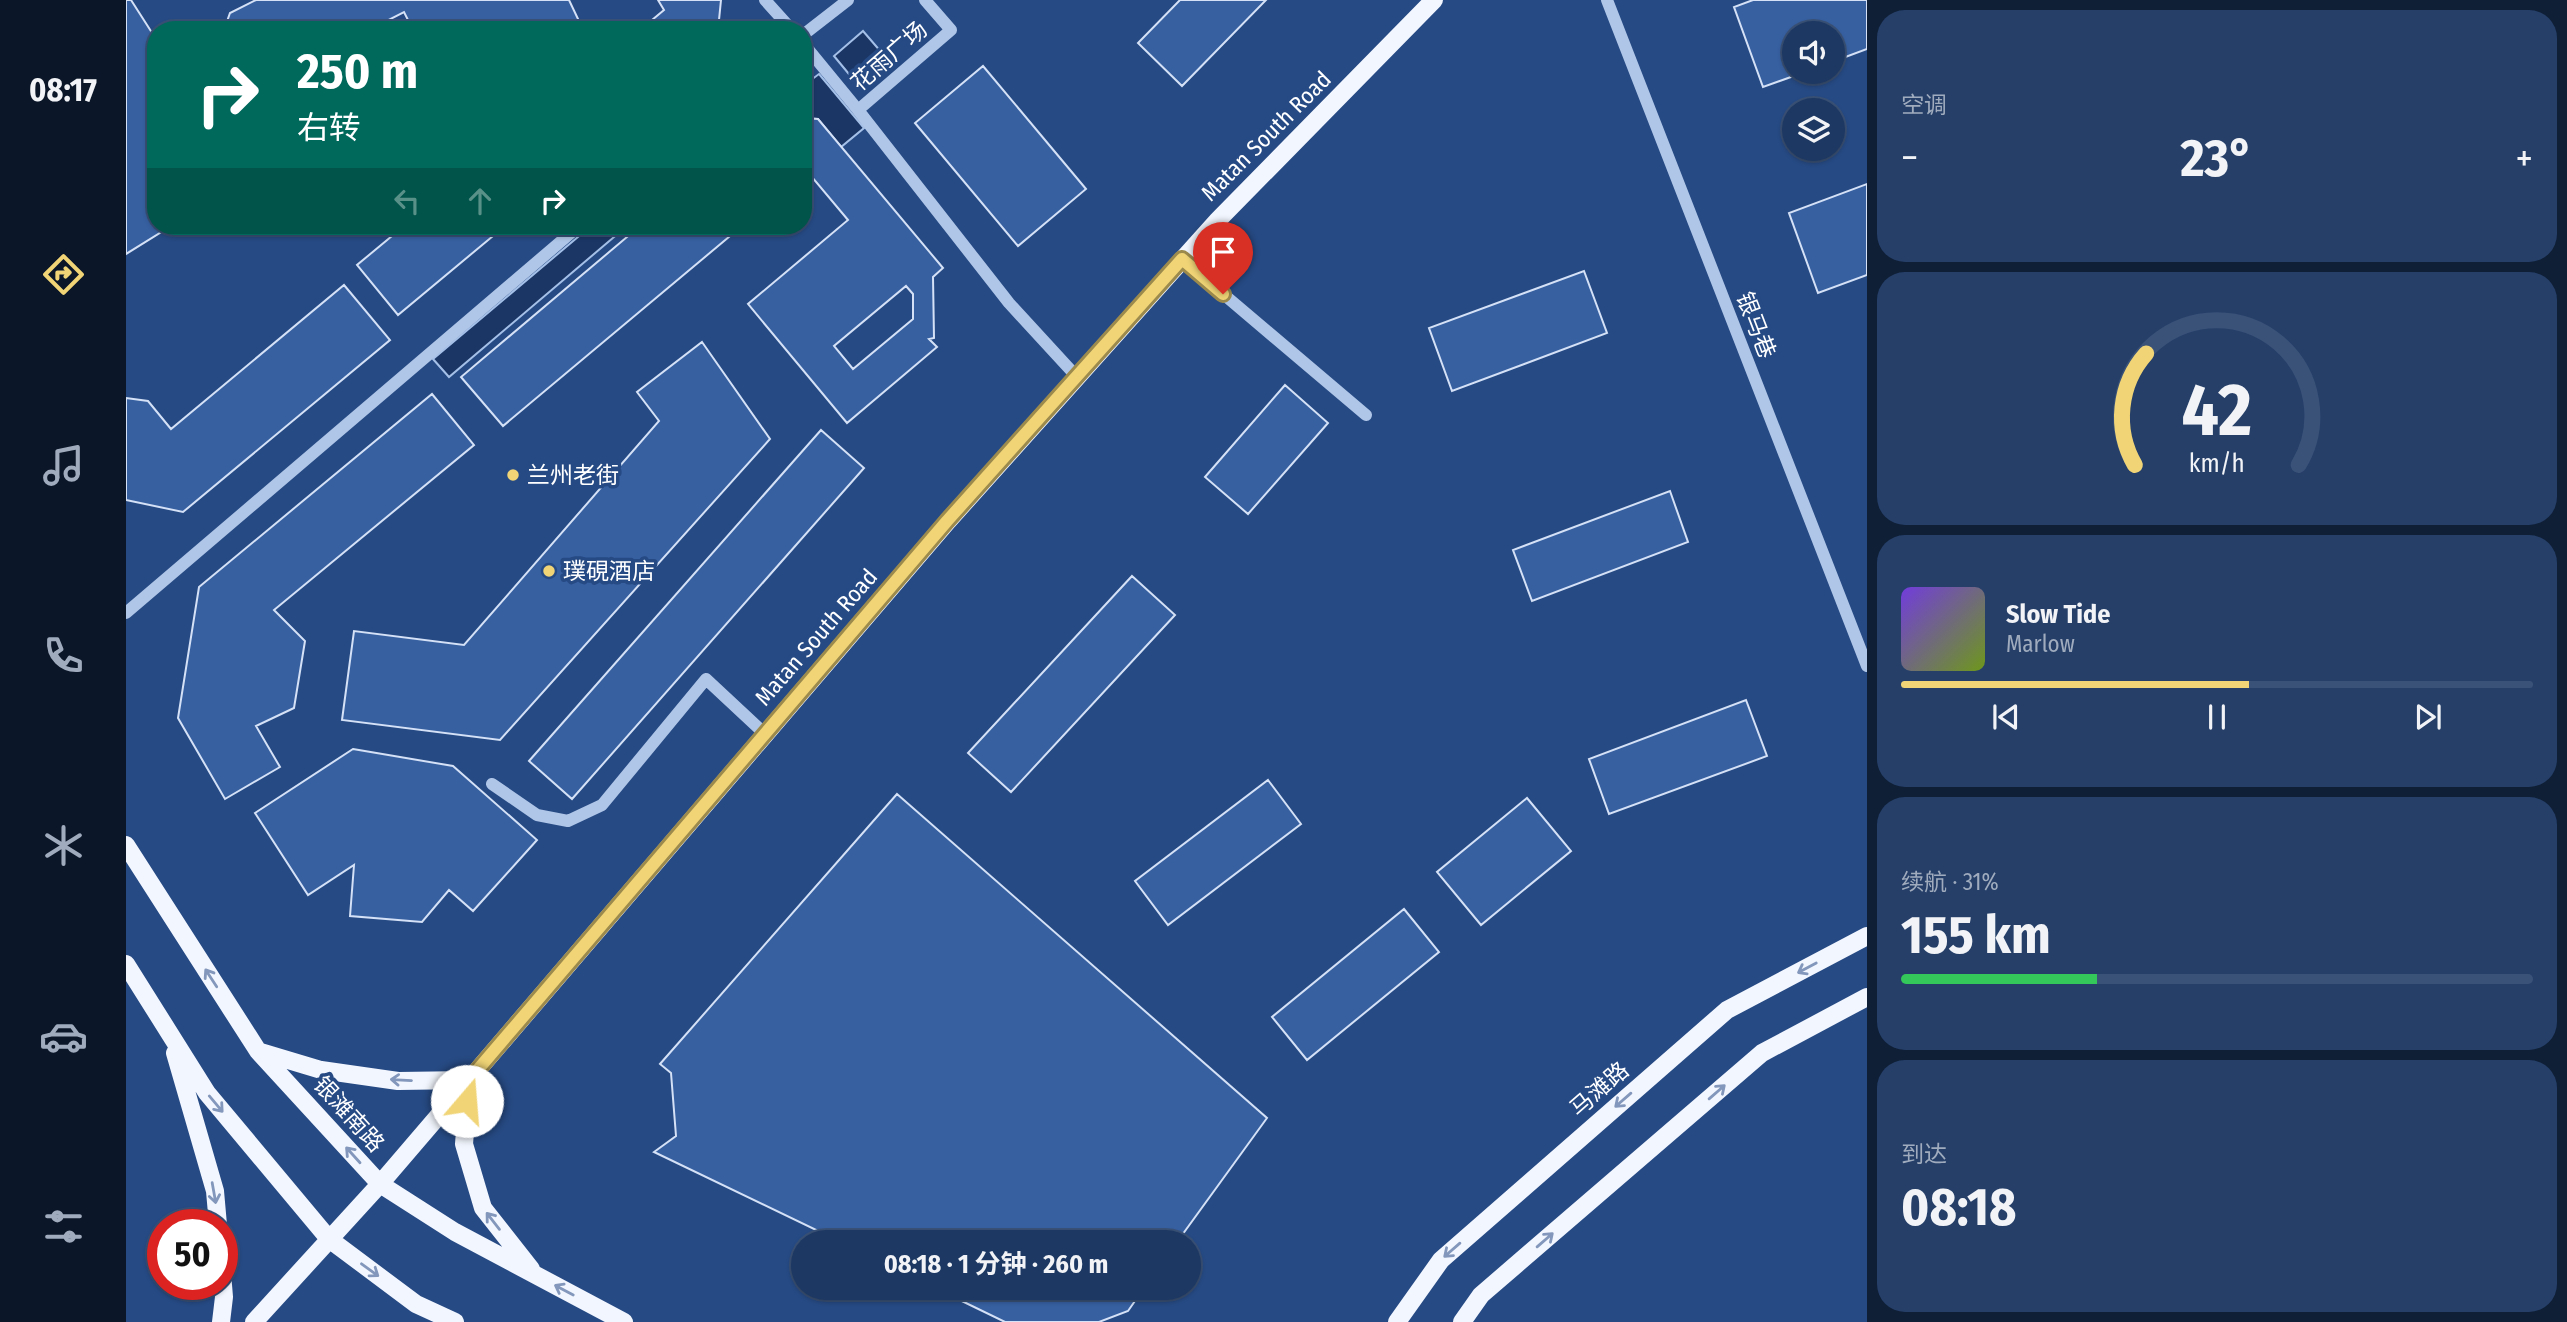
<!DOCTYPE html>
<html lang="zh">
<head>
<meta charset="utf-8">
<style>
  :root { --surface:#1c3863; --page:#253f69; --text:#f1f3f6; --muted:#a0acbe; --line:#3a5278; --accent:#f0d476 }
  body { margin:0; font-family:"Fira Sans Condensed","Noto Sans SC",sans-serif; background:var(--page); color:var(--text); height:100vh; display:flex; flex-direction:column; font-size:26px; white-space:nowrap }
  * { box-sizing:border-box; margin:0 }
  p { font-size:23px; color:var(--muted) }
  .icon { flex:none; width:38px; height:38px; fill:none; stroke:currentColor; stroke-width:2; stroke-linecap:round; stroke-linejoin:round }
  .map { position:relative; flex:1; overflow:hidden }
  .sheet { display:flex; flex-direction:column; gap:10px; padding:10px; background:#0f1f36; width:700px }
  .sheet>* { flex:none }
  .hud { position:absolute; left:21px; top:21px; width:665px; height:214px; border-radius:28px; box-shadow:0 2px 5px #0004,0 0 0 2px var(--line); background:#00695c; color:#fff; overflow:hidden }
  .tools { position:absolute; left:1656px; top:21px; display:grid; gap:14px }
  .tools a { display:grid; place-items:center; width:63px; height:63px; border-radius:50%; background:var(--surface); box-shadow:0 2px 5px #0004,0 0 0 2px var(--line); font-size:35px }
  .speed { position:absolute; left:21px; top:1209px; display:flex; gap:14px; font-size:35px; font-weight:700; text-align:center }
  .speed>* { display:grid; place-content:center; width:91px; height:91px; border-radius:50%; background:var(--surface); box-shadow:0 2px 5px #0004,0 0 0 2px var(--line); line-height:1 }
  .speed .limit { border:10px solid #d22; background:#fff; color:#111 }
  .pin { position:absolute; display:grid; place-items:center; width:60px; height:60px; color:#fff; margin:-72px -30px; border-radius:50% 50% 50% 0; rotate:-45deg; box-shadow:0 0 7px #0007 }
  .pin .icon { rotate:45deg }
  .me { position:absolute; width:77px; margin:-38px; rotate:18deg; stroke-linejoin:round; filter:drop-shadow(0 0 5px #0008) }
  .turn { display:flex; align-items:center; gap:24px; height:147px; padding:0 35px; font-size:32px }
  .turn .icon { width:91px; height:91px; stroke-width:2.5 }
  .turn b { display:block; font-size:49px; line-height:60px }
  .lanes { display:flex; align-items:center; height:66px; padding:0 35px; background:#0003; justify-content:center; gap:35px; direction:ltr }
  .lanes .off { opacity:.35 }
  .big { font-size:52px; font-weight:700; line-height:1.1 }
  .sheet .tile { flex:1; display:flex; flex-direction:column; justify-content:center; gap:10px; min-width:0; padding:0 24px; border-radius:28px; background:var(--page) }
  .sheet .dial { align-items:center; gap:0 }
  .dial svg { height:182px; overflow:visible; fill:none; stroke:var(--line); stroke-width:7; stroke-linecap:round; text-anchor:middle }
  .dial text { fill:var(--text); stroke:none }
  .song { display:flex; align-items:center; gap:21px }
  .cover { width:84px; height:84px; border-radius:10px; background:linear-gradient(135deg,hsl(260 70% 55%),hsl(80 70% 35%)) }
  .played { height:7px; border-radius:4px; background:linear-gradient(90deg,var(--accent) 55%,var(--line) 55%) }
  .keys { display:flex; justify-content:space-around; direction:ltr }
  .heat { display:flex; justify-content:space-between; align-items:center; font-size:38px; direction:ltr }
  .charge { height:10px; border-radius:5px; background:linear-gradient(90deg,#34c759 31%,var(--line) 0) }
  .trip { position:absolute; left:665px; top:1230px; width:410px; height:70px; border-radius:35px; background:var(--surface); box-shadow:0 2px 5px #0004,0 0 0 2px var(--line); font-weight:700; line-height:70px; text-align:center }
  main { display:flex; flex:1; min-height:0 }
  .tab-bar { display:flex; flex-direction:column; width:126px; justify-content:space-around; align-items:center; background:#0b1628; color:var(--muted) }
  .tab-bar .icon { width:49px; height:49px }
  .tab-bar .on { color:var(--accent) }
  .tab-bar b { font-size:32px; color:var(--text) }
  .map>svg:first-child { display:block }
</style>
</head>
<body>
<main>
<nav class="tab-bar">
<b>08:17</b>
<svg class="icon on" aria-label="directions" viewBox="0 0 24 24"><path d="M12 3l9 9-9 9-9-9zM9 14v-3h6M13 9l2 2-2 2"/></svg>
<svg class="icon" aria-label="music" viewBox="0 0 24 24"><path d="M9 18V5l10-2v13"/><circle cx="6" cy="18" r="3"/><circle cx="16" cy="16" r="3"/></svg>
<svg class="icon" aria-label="phone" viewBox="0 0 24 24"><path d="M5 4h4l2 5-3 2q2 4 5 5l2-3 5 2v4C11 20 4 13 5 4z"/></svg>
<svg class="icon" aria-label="climate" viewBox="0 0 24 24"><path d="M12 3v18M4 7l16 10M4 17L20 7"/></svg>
<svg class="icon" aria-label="car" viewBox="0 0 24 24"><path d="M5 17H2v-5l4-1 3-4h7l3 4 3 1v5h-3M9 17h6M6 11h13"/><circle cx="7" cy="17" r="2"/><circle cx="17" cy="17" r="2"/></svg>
<svg class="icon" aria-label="filters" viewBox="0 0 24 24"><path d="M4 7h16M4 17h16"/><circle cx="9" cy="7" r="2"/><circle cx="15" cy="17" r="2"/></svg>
</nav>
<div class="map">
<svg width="1741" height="1322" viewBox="0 0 1741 1322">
  <rect width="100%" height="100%" fill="#264a84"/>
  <path fill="#1b3665" stroke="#a5c0e8" stroke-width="2" d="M 737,31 L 762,60 L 732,85 L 708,56 Z
    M 693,74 L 738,128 L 715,147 L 692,119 L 677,118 L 677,86 Z
    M 465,226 L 501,226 L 323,377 L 307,359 Z"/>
  <path fill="#3760a1" stroke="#d4e1f6" stroke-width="2" fill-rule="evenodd" d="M 0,0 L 5,0 L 30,39 L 30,226 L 45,226 L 0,254 Z
    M 130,0 L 443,0 L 453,21 L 434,30 L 287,30 L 278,12 L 243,30 L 98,30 L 104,13 Z
    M 532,0 L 595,0 L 592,30 L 514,30 L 538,10 Z
    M 1054,0 L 1140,0 L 1056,86 L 1012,43 Z
    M 1627,0 L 1741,0 L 1741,49 L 1706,62 L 1706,33 L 1668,33 L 1668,72 L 1679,72 L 1637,87 L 1608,7 Z
    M 857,66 L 960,189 L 892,246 L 789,123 Z
    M 677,118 L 692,119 L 817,268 L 807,277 L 808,338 L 803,339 L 811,347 L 721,423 L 622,304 L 722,220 L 681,171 L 677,174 ZM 780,286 L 787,294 L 787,319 L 727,369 L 708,346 Z
    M 1741,184 L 1741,275 L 1692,293 L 1663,213 Z
    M 224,226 L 243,226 L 233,235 Z
    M 278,226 L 379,226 L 272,315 L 231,265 Z
    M 514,226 L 616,226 L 377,426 L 335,377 Z
    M 1458,271 L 1481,333 L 1326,391 L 1303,328 Z
    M 218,285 L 264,340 L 57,512 L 0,500 L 0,398 L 22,401 L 45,429 Z
    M 576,342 L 644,439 L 374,740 L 216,720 L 228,631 L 338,645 L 533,421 L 511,392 Z
    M 1159,385 L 1202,423 L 1122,514 L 1079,477 Z
    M 306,394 L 348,445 L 148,610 L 179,641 L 168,708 L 130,726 L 154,767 L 99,799 L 52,718 L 73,587 Z
    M 695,430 L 738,468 L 446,799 L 403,761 Z
    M 1544,491 L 1562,542 L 1406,601 L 1387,550 Z
    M 1006,576 L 1049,615 L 885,792 L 842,753 Z
    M 1620,700 L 1641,756 L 1483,814 L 1463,759 Z
    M 227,749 L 327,766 L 411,840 L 347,911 L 323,890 L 296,922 L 224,916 L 228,865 L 182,895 L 129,813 Z
    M 1142,780 L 1175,824 L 1042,925 L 1009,881 Z
    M 771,794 L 1141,1118 L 1051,1242 L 715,1242 L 528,1152 L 550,1136 L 545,1073 L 534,1064 Z
    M 1401,798 L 1445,851 L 1355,925 L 1311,872 Z
    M 1278,909 L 1313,952 L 1181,1060 L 1146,1017 Z
    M 809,1288 L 1018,1288 L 1002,1311 L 973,1322 L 879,1322 Z"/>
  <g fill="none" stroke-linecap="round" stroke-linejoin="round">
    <path stroke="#b0c6e8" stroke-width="12" d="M 639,0 L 666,30
      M 1481,0 L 1741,666
      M 677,35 L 722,0
      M 677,43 L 732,110 L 825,30 L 799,0
      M 732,110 L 883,303 L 951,377
      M 1056,259 L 1240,415
      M 0,613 L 453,226
      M 366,784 L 411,815 L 442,821 L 476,805 L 580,679 L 639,734"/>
    <path stroke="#f2f6fe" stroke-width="18" d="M 0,845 L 132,1051 L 254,1184 L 329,1232 L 498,1322
      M 0,964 L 81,1093 L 203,1239 L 290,1304 L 329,1322
      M 135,1052 L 195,1070 L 272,1081 L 343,1080 L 338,1144 L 357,1208 L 405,1269
      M 49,1053 L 89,1191 L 92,1225
      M 95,1322 L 98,1297 L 96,1273
      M 128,1322 L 254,1184 L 822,521 L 1092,220 L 1308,0
      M 1271,1322 L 1315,1260 L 1601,1010 L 1741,936
      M 1336,1322 L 1355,1295 L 1636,1053 L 1741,997"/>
  </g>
  <defs><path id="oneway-shaft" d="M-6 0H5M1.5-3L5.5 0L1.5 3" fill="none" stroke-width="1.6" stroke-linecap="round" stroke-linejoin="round" transform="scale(1.75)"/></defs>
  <g stroke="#8297bb">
    <use href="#oneway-shaft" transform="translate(1681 968) rotate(152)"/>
    <use href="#oneway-shaft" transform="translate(85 978) rotate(-123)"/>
    <use href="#oneway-shaft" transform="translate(275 1080) rotate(-177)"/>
    <use href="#oneway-shaft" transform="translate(1591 1092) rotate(-41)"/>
    <use href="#oneway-shaft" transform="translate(1497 1100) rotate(139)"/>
    <use href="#oneway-shaft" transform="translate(90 1104) rotate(50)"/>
    <use href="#oneway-shaft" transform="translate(227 1155) rotate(-132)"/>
    <use href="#oneway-shaft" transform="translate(88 1193) rotate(80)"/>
    <use href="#oneway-shaft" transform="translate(367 1221) rotate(-128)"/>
    <use href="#oneway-shaft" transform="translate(1419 1240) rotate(-41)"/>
    <use href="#oneway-shaft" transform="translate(1326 1250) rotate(139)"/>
    <use href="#oneway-shaft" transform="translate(244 1270) rotate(36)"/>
    <use href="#oneway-shaft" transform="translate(438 1290) rotate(-152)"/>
  </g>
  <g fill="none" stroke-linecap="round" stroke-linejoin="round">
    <defs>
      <path id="route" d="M 341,1101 L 343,1080 L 821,521 L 1056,259 L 1097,294"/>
    </defs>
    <use href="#route" stroke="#9c8a4d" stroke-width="18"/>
    <use href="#route" stroke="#f0d476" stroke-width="12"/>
  </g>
  <g fill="#f0d476" stroke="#264a84" stroke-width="2.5">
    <circle cx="387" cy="475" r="7"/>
    <circle cx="423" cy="571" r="7"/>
  </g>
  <g text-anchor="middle" stroke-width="7" stroke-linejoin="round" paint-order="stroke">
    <g font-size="23" fill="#fff" stroke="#264a84">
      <text transform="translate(763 56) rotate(-41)" y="8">花雨广场</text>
      <text transform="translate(1140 136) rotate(-45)" y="8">Matan South Road</text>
      <text transform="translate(1630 325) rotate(69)" y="8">银马巷</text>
      <text transform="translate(690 637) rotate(-49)" y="8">Matan South Road</text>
      <text transform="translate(1473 1089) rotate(-41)" y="8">马滩路</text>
      <text transform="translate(223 1114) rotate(48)" y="8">银滩南路</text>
    </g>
    <g font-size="23" fill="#fff" stroke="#264a84" text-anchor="start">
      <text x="401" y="483">兰州老街</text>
      <text x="437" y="579">璞硯酒店</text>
    </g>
  </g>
</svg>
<div class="tools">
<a><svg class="icon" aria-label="sound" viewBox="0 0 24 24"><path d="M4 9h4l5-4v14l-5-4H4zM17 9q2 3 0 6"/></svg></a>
<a><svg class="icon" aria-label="layers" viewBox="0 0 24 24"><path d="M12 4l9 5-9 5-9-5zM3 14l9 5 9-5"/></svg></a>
</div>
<div class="speed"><div class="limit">50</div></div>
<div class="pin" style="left:1097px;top:294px;background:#d93025"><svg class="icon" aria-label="arrive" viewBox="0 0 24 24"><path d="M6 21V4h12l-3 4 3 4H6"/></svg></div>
<svg class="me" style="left:341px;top:1101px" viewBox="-20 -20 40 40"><circle r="19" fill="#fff"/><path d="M0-13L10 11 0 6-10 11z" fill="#f0d476"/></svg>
<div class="trip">08:18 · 1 分钟 · 260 m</div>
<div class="hud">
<div class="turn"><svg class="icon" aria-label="right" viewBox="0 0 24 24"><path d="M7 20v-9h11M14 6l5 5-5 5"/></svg><div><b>250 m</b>右转</div></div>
<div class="lanes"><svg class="icon off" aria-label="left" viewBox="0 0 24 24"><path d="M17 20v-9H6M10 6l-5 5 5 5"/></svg><svg class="icon off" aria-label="ahead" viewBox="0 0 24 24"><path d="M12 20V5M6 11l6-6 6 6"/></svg><svg class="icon" aria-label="right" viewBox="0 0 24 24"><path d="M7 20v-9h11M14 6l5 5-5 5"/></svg></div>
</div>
</div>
<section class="sheet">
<div class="tile"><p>空调</p>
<div class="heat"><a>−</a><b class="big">23°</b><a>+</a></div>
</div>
<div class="tile dial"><svg viewBox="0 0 100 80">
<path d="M14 69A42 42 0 1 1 86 69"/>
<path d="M14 69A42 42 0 0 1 19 20" stroke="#f0d476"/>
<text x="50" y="56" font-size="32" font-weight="700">42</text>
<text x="50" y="72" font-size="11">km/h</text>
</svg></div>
<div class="tile">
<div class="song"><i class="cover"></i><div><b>Slow Tide</b><p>Marlow</p></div></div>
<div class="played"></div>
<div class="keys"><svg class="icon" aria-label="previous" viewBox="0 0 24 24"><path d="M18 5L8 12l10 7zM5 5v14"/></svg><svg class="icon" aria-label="pause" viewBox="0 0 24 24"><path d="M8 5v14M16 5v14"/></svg><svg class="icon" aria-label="next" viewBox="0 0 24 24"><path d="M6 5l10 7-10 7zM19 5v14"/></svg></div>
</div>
<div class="tile"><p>续航 · 31%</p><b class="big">155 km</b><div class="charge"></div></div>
<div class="tile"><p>到达</p><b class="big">08:18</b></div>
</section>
</main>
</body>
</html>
